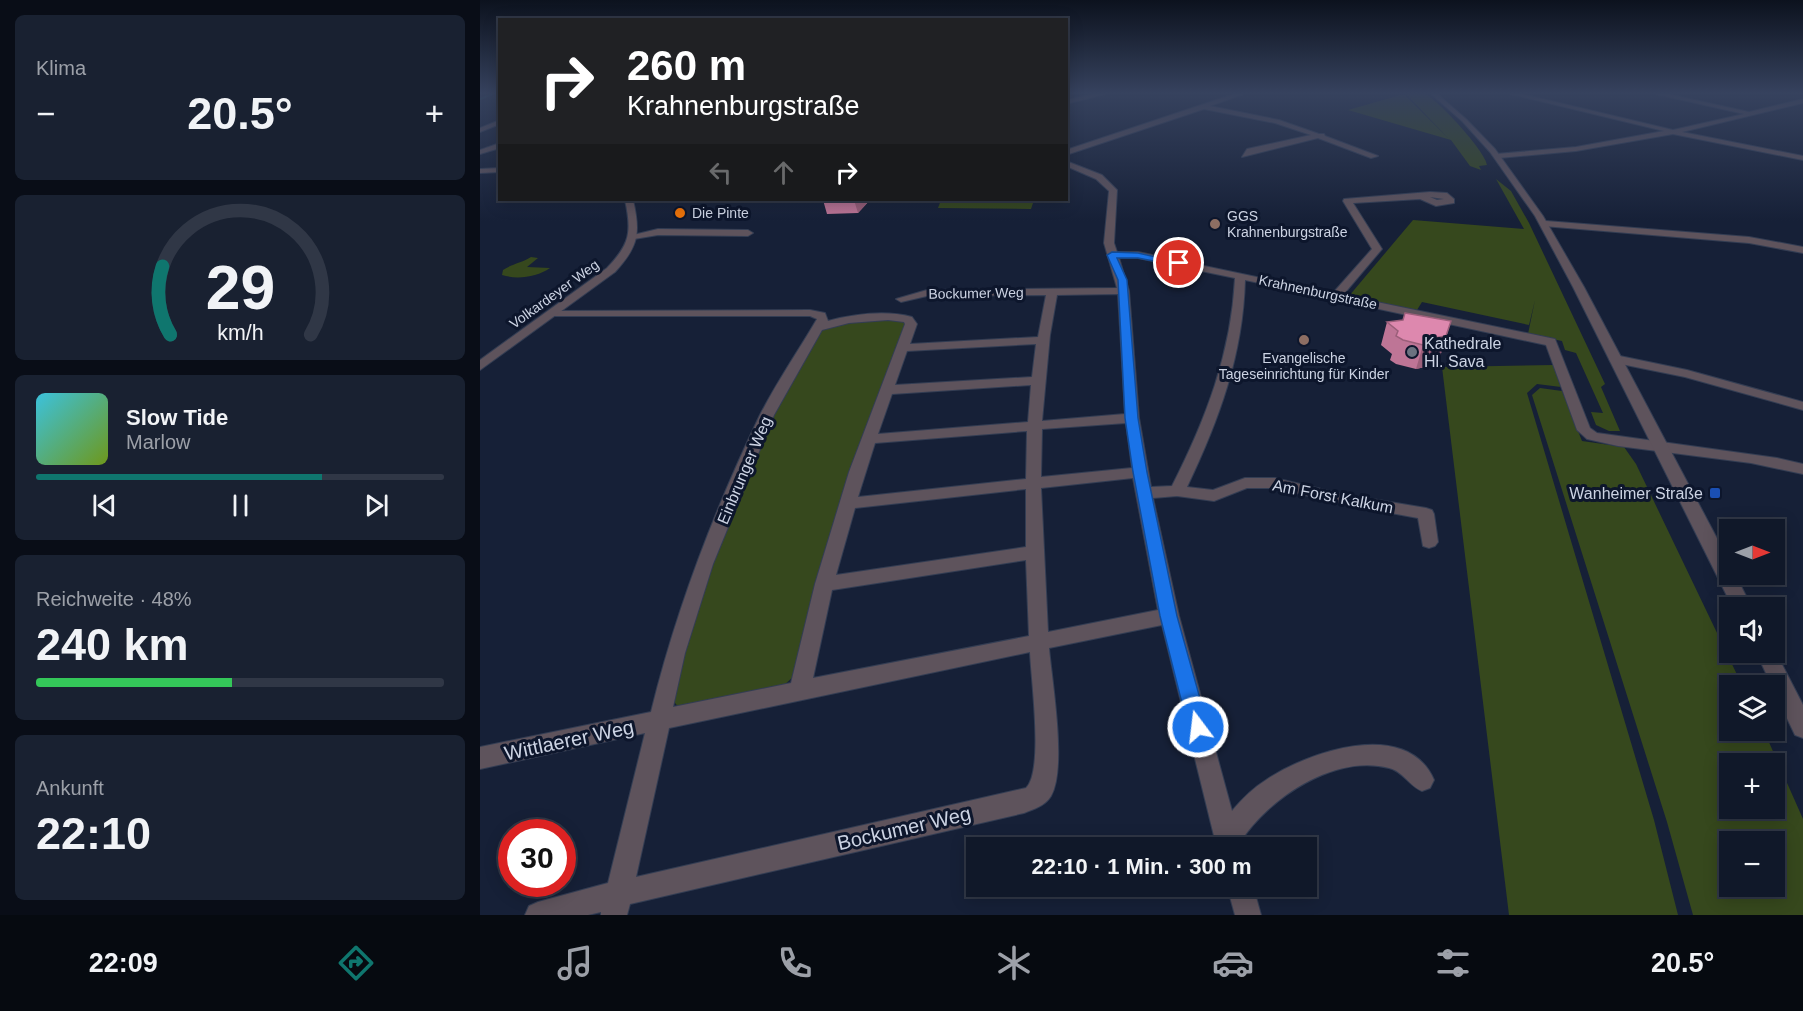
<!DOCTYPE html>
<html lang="de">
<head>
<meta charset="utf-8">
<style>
  :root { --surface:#101829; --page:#192131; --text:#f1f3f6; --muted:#9ca0a8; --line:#303746; --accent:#0f766e }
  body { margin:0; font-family:Helvetica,sans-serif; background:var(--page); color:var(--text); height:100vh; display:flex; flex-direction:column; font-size:22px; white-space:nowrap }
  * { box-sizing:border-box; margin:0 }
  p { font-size:20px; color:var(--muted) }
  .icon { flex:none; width:33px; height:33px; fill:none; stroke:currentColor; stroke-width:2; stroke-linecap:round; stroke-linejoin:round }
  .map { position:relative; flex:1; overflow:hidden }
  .sheet { display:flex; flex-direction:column; gap:15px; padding:15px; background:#090d17; width:480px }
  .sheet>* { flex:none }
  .top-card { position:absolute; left:18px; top:18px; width:570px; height:183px; border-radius:0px; box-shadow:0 3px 15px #0003,0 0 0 2px var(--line); background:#202124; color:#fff; overflow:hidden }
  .needle { width:39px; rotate:90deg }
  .buttons { position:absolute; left:1239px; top:519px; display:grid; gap:12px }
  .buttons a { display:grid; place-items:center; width:66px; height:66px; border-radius:0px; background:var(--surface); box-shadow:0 3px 15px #0003,0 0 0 2px var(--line); font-size:30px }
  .speed { position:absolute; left:18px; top:819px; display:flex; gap:12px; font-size:30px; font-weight:700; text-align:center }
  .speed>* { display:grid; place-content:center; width:78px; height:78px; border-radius:50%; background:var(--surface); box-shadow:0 3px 15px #0003,0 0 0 2px var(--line); line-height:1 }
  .speed .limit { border:9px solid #d22; background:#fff; color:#111 }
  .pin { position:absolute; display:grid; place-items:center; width:51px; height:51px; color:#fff; margin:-26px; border:3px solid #fff; border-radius:50%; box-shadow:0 2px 6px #0007 }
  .me { position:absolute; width:66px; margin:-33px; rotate:345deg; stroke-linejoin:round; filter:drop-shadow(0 0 4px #0008) }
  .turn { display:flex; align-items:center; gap:21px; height:126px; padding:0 30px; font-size:27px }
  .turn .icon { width:78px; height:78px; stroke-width:2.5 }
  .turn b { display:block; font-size:42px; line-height:51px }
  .lanes { display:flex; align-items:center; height:57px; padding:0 30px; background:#0003; justify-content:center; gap:30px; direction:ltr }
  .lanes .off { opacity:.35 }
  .big { font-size:45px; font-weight:600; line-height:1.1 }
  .sheet .tile { flex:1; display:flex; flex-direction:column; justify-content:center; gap:9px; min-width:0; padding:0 21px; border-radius:9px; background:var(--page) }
  .sheet .dial { align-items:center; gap:0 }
  .dial svg { height:156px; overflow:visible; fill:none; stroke:var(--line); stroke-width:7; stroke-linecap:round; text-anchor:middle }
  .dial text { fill:var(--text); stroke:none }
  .song { display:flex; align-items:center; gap:18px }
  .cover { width:72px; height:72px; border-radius:9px; background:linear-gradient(135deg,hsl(190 70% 55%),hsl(80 70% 35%)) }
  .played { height:6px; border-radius:3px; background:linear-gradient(90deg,var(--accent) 70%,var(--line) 70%) }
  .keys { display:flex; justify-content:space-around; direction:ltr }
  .heat { display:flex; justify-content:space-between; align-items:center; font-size:33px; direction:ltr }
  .charge { height:9px; border-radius:4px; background:linear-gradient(90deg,#34c759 48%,var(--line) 0) }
  .trip { position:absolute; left:486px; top:837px; width:351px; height:60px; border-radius:0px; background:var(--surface); box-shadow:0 3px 15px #0003,0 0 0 2px var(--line); font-weight:600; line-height:60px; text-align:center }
  .tabs { display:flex; height:96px; justify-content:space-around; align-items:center; background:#060a10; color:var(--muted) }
  .tabs .icon { width:42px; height:42px }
  .tabs .current { color:var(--accent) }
  .tabs b { font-size:27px; color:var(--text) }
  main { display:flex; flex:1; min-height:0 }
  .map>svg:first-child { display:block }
</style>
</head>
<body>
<main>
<section class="sheet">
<div class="tile"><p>Klima</p>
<div class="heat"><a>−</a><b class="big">20.5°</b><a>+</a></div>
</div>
<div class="tile dial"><svg viewBox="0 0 100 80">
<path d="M14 69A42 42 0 1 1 86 69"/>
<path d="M14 69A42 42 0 0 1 10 34" stroke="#0f766e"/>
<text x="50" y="56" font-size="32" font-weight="700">29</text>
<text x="50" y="72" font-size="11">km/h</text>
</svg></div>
<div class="tile">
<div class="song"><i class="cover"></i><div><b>Slow Tide</b><p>Marlow</p></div></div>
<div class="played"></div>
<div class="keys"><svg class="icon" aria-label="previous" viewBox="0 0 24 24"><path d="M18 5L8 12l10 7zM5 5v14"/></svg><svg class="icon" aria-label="pause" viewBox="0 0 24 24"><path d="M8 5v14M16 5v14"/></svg><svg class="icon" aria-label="next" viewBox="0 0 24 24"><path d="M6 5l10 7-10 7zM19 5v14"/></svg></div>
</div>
<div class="tile"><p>Reichweite · 48%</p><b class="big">240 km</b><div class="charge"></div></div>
<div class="tile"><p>Ankunft</p><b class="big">22:10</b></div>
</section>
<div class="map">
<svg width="1323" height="915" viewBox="0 0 1323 915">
  <rect width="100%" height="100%" fill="#162037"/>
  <path fill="#36481d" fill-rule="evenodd" d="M 924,92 C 930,92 938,91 943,93 C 957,98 1006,152 1007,165 L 999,166 L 1001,170 L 990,166 L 971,140 L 868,110 L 924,94 L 969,139 Z
    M 1016,179 L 1031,191 L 1049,223 L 1125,384 L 1121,387 L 1140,431 L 1129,431 L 1116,425 L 1111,412 L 1123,413 L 1096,353 L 1085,350 L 1082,341 L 1048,334 L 1055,300 L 1049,325 L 942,302 L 937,310 L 869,296 L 933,220 L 1044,229 Z
    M 461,200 L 554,200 L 551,209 L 458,208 Z
    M 51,257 L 58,258 L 47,267 L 70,268 C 57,277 37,280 22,275 L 23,270 C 32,264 41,263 51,257 Z
    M 428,319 L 316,674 L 299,690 L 201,710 L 190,697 L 253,493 L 335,330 L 355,322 Z
    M 1074,365 L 1081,387 L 1057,384 L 1047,393 L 1174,820 L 1198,915 L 1029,915 L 962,367 Z
    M 1060,388 L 1082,391 L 1102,441 L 1144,447 L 1156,464 L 1262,685 L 1250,686 L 1250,730 L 1284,731 L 1323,819 L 1323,915 L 1213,915 L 1187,822 L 1052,395 ZM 1250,764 L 1294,764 L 1294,808 L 1250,808 ZM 1250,842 L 1294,842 L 1294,886 L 1250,886 Z"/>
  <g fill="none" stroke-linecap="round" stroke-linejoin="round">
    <path stroke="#185c69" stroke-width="2" d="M 0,99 L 17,92"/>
    <defs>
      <path id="minor" d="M 622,92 L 633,92 L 586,104 L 586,100 Z
        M 760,92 L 769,92 L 730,106 L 799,120 L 839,134 L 844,134 L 845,136 L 898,156 L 891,158 L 838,138 L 762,157 L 767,149 L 831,135 L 795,123 L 724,109 L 586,155 L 586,150 Z
        M 1022,92 L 1033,92 L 1193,130 L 1264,114 L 1167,92 L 1179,92 L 1269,112 L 1323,99 L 1323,103 L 1202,132 L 1323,156 L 1323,160 L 1193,134 L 1096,151 L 1019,158 L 1016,154 L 1096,147 L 1184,131 Z
        M 20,120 L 20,124 L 0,132 L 0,128 Z
        M 20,143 L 20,148 L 0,154 L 0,150 Z
        M 586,161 L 622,175 L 637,190 L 634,243 L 637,252 L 658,252 L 853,293 L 892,249 L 863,201 L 864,199 L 950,192 L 967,193 L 974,199 L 974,203 L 956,206 L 940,199 L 873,203 L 902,249 L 863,295 L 1075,339 L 1110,428 L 1117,433 L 1297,458 L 1323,464 L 1323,474 L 1271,463 L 1138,446 L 1107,439 L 1097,430 L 1066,345 L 765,280 C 763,355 739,420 707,487 L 733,490 L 765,478 L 795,478 L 862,494 L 946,508 L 952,510 L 954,514 L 958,542 L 955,546 L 949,548 L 943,546 L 938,518 L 862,504 L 795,488 L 767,488 L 734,501 L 697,496 L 673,498 L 699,616 L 752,811 C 762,799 773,788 786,780 C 827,752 927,717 954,780 L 950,788 L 942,791 C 929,786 923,771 909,768 C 855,754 789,798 761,841 L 762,848 L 737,848 L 682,625 L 569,648 C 572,682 587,768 571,796 C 565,806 554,809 544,813 L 150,904 L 147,915 L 121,915 L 121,912 L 108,915 L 45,915 L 49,906 L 58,902 L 128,883 L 165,733 L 0,769 L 0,747 L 171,712 C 196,610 234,511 279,417 C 296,383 319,350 337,319 L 330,316 L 74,316 L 70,315 L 70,311 L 330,310 L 345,313 L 348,321 C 375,314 405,310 432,317 L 437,324 L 430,344 L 558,337 L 566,295 L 447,296 L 421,302 L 416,299 L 447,290 L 637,288 L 624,243 L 629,191 L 616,179 L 586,166 ZM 950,197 L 964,199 L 957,200 ZM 639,258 L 658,258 L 755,278 C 751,354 726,419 692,486 L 671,487 L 659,418 L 649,291 ZM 638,294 L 645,414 L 562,421 L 570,335 L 577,295 ZM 408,320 L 424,322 L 425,324 L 369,472 L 335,584 L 311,683 L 193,707 L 205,653 L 233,564 L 294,415 L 342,330 L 369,323 ZM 556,344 L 552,377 L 415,385 L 427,351 ZM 551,385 L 548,422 L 398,434 L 412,394 ZM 646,423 L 652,468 L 561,477 L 562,429 ZM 547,431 L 546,479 L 378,497 L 395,443 ZM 653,478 L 678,610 L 568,632 L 561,488 ZM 546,489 L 546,547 L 356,575 L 375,508 ZM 546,560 L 549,636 L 333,678 L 352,590 ZM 550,652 C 551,679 564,771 546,788 L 156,877 L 189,728 Z
        M 1066,221 L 1269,237 L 1323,247 L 1323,253 L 1269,243 L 1063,226 L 1062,224 Z
        M 178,229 L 268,230 L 273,233 L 268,236 L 178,235 L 154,239 L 149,236 Z
        M 1135,355 L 1207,370 L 1323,402 L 1323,410 L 1205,377 L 1131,362 L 1129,359 L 1131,356 Z
        M 747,886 L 773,886 L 781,915 L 755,915 Z"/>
      <path id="tertiary" d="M 949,92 L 955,92 L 986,119 L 1015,149 L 1063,216 L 1104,287 L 1241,546 L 1250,563 L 1250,574 L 1255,574 L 1272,608 L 1253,608 L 1093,287 L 1055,216 L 1010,152 L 982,121 Z
        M 20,168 L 20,172 L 0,173 L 0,169 Z
        M 145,200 L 153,200 C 161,234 158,247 135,272 L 0,370 L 0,360 L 127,268 C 150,244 152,232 145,200 Z
        M 1294,649 L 1323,705 L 1323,738 L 1315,735 L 1294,691 L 1294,686 L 1292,686 L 1276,652 L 1294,652 Z"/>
    </defs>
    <use href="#minor" stroke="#333d53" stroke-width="2"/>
    <use href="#tertiary" stroke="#333d53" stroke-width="2"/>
    <use href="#minor" fill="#5e535c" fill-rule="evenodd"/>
    <use href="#tertiary" fill="#5e535c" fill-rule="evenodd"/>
  </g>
  <path fill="#be7596" d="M 343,200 L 390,200 L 378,213 L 347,214 Z
    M 971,321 L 959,360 L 947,361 L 945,367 L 936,369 L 916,364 L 910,360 L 912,354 L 901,345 L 907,322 Z"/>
  <path fill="#9b5f7a" d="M 374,200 L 390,200 L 378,213 Z
    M 966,336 L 959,360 L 947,361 L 954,338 Z
    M 952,343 L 945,367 L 936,369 L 943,345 Z"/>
  <path fill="#dd88ae" stroke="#9b5f7a" stroke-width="1.5" d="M 925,313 L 971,321 L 966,336 L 954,338 L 952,343 L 943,345 L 923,340 L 916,336 L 918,331 L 907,322 L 923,320 Z"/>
  <linearGradient id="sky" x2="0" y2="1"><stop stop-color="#0c121e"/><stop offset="0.42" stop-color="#36425e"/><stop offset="1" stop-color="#36425e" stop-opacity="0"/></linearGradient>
  <rect width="1323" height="221" fill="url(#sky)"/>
  <path fill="#1a73e8" stroke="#114b97" stroke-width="1.5" d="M 632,252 L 658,253 L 703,263 L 699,266 L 658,258 L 637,258 L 647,280 L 658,418 L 667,472 L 697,616 L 728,727 L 725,733 L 718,736 L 711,733 L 708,727 L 680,616 L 653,472 L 645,418 L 638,280 L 627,255 Z"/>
  <circle fill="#e8710a" stroke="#0d162c" stroke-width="2" cx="200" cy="213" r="6"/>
  <g fill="#8d6e63" stroke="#0d162c" stroke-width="2">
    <circle cx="735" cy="224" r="6"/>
    <circle cx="824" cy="340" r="6"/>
  </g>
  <circle fill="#6b7280" stroke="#0d162c" stroke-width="2" cx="932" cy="352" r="6"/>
  <rect fill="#1a4fb4" stroke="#0d162c" stroke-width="2" x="1229" y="487" width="12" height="12" rx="3"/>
  <g text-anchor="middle" stroke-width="6" stroke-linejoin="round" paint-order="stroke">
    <g font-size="14" fill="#ccd3e3" stroke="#0d162c" text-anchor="start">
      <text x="212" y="218">Die Pinte</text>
      <text x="747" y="221">GGS<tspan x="747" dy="16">Krahnenburgstraße</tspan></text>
      <text x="824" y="363" text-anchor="middle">Evangelische<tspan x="824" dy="16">Tageseinrichtung für Kinder</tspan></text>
    </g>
    <g font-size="14" fill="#ccd3e3" stroke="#0d162c">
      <text transform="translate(838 292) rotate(12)" y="5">Krahnenburgstraße</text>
      <text transform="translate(496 293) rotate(-1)" y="5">Bockumer Weg</text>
      <text transform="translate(74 294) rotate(-36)" y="5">Volkardeyer Weg</text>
    </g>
    <g font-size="16" fill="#ccd3e3" stroke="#0d162c" text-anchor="start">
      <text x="944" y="349">Kathedrale<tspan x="944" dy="18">Hl. Sava</tspan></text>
      <text x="1223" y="499" text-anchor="end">Wanheimer Straße</text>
    </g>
    <g font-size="16" fill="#ccd3e3" stroke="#0d162c">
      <text transform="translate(264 470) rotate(-67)" y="6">Einbrunger Weg</text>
      <text transform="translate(853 496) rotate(11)" y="6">Am Forst Kalkum</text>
    </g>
    <g font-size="20" fill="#ccd3e3" stroke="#0d162c">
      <text transform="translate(89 740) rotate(-12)" y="7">Wittlaerer Weg</text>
      <text transform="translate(424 828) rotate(-13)" y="7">Bockumer Weg</text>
    </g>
  </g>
</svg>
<div class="buttons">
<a><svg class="needle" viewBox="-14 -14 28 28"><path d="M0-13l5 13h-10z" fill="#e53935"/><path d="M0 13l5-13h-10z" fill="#9ca0a8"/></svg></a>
<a><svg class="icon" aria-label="sound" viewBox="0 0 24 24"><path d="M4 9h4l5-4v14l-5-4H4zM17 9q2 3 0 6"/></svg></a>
<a><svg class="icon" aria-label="layers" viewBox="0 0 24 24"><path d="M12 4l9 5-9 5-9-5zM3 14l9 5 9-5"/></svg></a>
<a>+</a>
<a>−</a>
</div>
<div class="speed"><div class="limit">30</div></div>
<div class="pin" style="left:699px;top:263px;background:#d93025"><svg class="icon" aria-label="arrive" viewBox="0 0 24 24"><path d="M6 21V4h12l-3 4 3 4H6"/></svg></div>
<svg class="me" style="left:718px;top:727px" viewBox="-20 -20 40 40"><circle r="17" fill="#1a73e8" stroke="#fff" stroke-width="3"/><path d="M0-11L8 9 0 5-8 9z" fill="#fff"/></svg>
<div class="trip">22:10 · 1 Min. · 300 m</div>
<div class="top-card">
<div class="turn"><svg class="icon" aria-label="right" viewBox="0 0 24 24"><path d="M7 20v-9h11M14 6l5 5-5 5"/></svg><div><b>260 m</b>Krahnenburgstraße</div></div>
<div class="lanes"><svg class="icon off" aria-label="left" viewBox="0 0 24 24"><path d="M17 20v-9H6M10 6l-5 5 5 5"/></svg><svg class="icon off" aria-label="ahead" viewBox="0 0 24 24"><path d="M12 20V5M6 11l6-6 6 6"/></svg><svg class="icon" aria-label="right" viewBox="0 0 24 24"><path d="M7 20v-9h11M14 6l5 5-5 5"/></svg></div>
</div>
</div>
</main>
<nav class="tabs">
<b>22:09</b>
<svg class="icon current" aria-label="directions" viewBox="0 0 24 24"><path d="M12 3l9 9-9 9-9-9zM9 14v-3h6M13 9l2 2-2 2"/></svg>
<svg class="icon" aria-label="music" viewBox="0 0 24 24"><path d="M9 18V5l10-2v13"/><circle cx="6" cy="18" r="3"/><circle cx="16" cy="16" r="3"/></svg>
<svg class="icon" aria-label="phone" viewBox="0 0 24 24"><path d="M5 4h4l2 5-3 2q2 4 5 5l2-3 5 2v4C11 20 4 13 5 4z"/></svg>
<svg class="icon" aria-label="climate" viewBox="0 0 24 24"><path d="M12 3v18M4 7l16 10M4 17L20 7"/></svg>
<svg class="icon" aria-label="car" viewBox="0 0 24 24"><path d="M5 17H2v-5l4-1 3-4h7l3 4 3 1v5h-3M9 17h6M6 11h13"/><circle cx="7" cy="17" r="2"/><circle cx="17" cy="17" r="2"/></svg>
<svg class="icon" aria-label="filters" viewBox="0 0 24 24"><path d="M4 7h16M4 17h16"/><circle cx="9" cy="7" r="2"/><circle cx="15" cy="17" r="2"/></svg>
<b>20.5°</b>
</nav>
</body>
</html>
